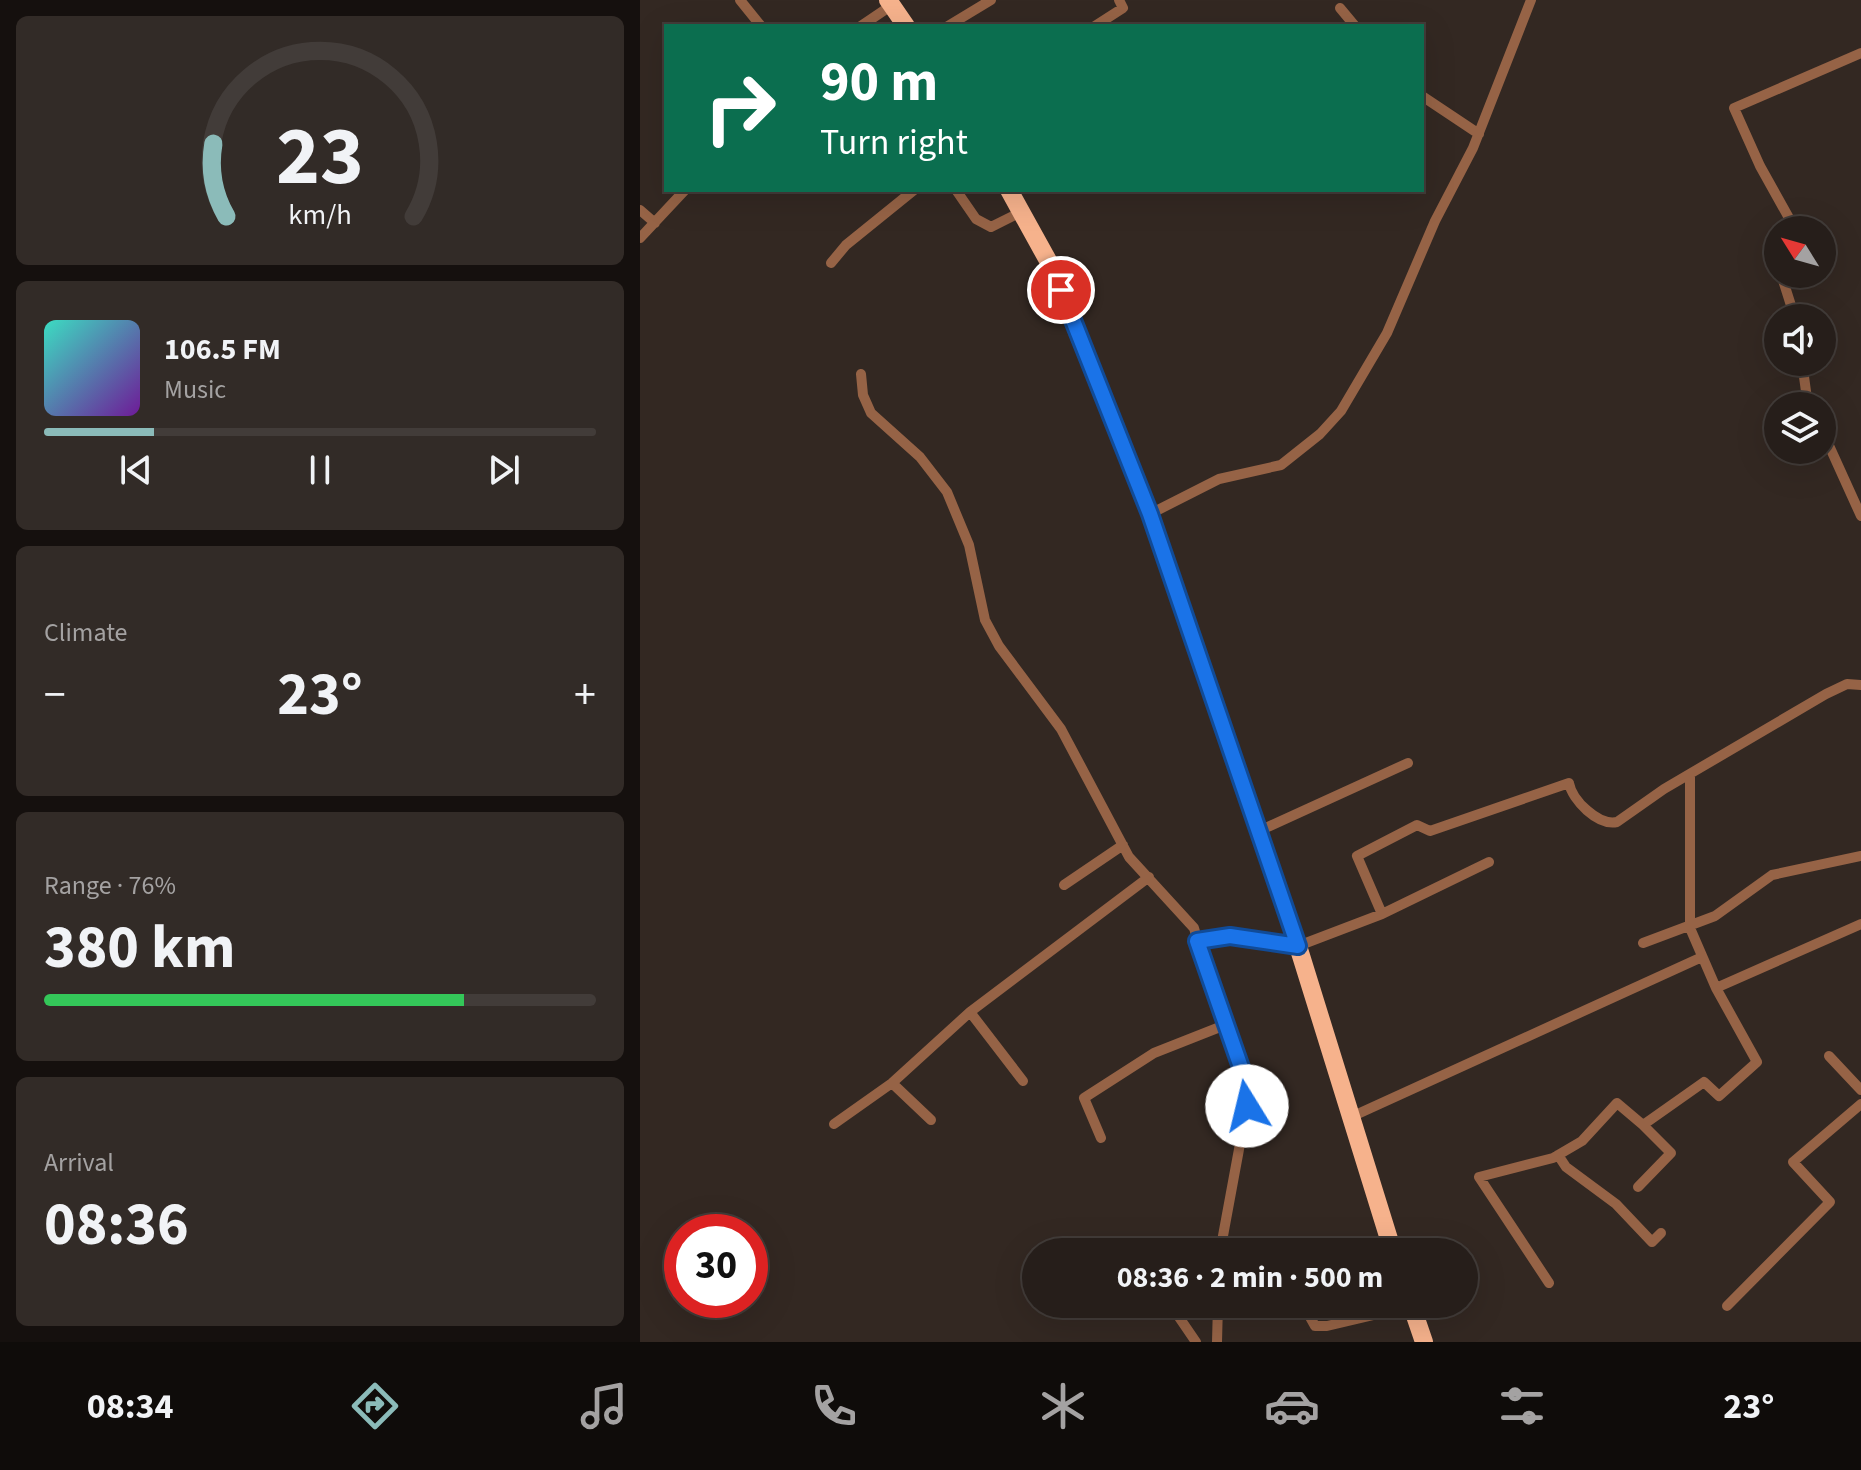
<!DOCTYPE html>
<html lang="en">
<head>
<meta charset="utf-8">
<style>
  :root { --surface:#261e1a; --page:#322b27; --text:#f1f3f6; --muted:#a4a2a2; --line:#423c39; --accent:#8bbbb9 }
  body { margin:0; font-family:"Source Sans 3",sans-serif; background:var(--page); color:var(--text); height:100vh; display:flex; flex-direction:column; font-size:30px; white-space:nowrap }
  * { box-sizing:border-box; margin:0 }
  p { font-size:26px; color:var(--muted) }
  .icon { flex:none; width:44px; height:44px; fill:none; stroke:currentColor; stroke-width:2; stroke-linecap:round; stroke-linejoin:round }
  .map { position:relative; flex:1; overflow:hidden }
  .side { display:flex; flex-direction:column; gap:16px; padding:16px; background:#15100e; width:640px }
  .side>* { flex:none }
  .guide { position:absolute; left:24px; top:24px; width:760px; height:168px; border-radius:0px; box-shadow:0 8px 32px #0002,0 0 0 2px var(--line); background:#0b6e4f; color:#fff; overflow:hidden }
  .needle { width:52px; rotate:307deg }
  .tools { position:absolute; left:1124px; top:216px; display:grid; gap:16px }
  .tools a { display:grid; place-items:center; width:72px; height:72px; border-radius:50%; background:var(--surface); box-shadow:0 8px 32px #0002,0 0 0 2px var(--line); font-size:40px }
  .speed { position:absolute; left:24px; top:1214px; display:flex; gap:16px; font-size:40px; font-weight:700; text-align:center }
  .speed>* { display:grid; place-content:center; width:104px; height:104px; border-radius:50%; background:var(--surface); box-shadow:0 8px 32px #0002,0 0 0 2px var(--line); line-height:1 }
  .speed .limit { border:12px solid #d22; background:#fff; color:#111 }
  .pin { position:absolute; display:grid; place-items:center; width:68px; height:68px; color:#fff; margin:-34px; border:4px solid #fff; border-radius:50%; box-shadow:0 2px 8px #0007 }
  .me { position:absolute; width:88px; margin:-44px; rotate:351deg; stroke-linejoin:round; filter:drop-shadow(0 0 6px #0008) }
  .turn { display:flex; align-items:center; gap:28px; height:168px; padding:0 24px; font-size:36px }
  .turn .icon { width:104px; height:104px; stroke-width:2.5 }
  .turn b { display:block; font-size:56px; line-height:68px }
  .big { font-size:60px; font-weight:700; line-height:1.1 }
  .side .widget { flex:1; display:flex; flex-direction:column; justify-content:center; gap:12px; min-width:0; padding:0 28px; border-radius:12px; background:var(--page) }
  .side .dial { align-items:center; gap:0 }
  .dial svg { height:208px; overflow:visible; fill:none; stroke:var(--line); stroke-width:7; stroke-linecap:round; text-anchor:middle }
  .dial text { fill:var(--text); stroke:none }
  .song { display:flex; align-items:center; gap:24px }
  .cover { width:96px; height:96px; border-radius:12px; background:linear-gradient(135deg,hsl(170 70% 55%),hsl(280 70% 35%)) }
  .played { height:8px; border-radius:4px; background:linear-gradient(90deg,var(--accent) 20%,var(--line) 20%) }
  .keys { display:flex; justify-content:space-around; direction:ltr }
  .heat { display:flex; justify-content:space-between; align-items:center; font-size:44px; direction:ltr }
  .charge { height:12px; border-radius:6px; background:linear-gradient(90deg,#34c759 76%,var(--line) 0) }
  .trip { position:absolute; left:382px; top:1238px; width:456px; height:80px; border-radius:40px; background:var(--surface); box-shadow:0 8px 32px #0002,0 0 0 2px var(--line); font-weight:700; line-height:80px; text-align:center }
  .dock { display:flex; height:128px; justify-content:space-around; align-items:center; background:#0f0c0a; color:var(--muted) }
  .dock .icon { width:56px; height:56px }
  .dock .selected { color:var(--accent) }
  .dock b { font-size:36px; color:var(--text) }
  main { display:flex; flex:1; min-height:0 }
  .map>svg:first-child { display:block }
</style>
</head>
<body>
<main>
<section class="side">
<div class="widget dial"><svg viewBox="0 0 100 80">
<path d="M14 69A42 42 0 1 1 86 69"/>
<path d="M14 69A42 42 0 0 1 9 41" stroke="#8bbbb9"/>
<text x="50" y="56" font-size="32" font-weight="700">23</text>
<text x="50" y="72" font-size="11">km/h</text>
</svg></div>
<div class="widget">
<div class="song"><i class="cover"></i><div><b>106.5 FM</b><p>Music</p></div></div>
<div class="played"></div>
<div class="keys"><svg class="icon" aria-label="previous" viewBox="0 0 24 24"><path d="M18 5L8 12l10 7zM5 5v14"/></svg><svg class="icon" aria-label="pause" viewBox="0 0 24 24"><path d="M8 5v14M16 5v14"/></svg><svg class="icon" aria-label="next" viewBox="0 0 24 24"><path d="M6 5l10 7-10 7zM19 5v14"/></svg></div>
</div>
<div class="widget"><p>Climate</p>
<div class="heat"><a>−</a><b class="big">23°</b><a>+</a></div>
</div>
<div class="widget"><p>Range · 76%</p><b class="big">380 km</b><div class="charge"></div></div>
<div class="widget"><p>Arrival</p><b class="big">08:36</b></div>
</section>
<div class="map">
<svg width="1221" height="1342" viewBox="0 0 1221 1342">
  <rect width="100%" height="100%" fill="#332822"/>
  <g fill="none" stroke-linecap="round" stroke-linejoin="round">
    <path stroke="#966346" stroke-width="10" d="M 100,0 L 121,26
      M 700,8 L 715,26
      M 221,26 L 252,5
      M 308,26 L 351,0
      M 455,26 L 483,8 L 479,0
      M 782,96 L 839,134
      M 316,190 L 336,219 L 351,227 L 381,212
      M 0,210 L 15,223
      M 1150,230 L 1154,227 L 1120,166 L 1094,108 L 1221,53
      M 0,238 L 45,190
      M 1138,239 L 1132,244 L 1138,264
      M 191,263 L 206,245 L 274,190
      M 1141,274 L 1155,318
      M 1162,362 L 1168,406
      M 221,374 L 223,395 L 231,413 L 280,457 L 307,492 L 329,545 L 345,620 L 359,646 L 421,729 L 489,857 L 554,928 L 576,1005 L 604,1076 L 607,1106 L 580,1252
      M 1182,430 L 1221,516
      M 510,514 L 579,479 L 641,465 L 680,434 L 701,411 L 747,333 L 795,221 L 833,148 L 891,0
      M 619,831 L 768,763
      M 424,885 L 483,845
      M 742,914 L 717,856 L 777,825 L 790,831 L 929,783 C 932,800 958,826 977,822 L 1024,789 L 1186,694 L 1207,684 L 1221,685
      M 557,941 L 590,936 L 658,946 L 742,914 L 849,862
      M 1003,943 L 1075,916 L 1132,875 L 1221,856
      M 1076,988 L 1221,924
      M 330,1012 L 383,1081
      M 1189,1056 L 1221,1090
      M 252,1083 L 291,1120
      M 711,1117 L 1062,957
      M 194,1124 L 252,1083 L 330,1012 L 509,877
      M 461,1138 L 444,1098 L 514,1053 L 585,1025
      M 918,1155 L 926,1167 L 976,1204 L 1012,1242 L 1021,1233
      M 998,1187 L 1031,1153 L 1003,1125
      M 909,1283 L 839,1177 L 913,1158 L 942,1141 L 977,1103 L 1003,1125 L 1064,1082 L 1079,1096 L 1117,1062 L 1076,988 L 1050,928 L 1050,774
      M 530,1304 L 556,1342
      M 1087,1306 L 1190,1202 L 1153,1162 L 1221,1104
      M 665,1308 L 675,1326 L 687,1326 L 772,1306
      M 577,1342 L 578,1304"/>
    <path stroke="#f6b28c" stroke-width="18" d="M 248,0 L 266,26
      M 369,190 L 411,266 L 510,514 L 658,946 L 753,1252
      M 771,1304 L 784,1342"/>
  </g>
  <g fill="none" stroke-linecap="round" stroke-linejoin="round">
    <defs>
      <path id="route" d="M 421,290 L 510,514 L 658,946 L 590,936 L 557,941 L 604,1076 L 607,1106"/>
    </defs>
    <use href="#route" stroke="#114b97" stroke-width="20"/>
    <use href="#route" stroke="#1a73e8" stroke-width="14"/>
  </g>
</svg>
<div class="tools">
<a><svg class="needle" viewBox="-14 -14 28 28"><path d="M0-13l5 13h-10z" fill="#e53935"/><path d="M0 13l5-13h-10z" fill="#a4a2a2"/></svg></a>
<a><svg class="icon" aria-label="sound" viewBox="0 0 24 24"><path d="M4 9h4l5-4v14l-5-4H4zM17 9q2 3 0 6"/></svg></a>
<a><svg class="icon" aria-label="layers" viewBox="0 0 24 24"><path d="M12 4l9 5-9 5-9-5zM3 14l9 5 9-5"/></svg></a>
</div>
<div class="speed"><div class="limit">30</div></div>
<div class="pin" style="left:421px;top:290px;background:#d93025"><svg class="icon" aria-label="arrive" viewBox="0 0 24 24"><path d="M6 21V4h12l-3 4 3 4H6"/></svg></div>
<svg class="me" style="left:607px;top:1106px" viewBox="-20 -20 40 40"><circle r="19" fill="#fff"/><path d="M0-13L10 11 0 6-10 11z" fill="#1a73e8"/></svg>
<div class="trip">08:36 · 2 min · 500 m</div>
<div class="guide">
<div class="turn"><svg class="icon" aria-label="right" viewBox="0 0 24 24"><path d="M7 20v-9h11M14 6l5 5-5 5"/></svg><div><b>90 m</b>Turn right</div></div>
</div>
</div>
</main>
<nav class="dock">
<b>08:34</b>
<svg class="icon selected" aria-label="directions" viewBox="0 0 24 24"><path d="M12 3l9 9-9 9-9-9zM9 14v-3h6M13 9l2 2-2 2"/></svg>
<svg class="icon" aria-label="music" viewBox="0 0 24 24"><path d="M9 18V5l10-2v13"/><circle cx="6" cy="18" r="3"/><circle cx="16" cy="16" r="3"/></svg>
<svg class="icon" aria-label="phone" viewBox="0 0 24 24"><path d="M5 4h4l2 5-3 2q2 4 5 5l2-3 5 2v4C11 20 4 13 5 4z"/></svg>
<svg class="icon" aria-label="climate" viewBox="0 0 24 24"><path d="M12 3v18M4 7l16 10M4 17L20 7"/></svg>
<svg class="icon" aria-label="car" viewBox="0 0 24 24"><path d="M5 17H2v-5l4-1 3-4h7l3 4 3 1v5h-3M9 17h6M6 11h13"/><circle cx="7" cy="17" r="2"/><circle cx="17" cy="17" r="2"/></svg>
<svg class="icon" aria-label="filters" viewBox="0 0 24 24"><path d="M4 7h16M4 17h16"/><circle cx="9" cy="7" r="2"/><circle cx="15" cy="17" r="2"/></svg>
<b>23°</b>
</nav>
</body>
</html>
